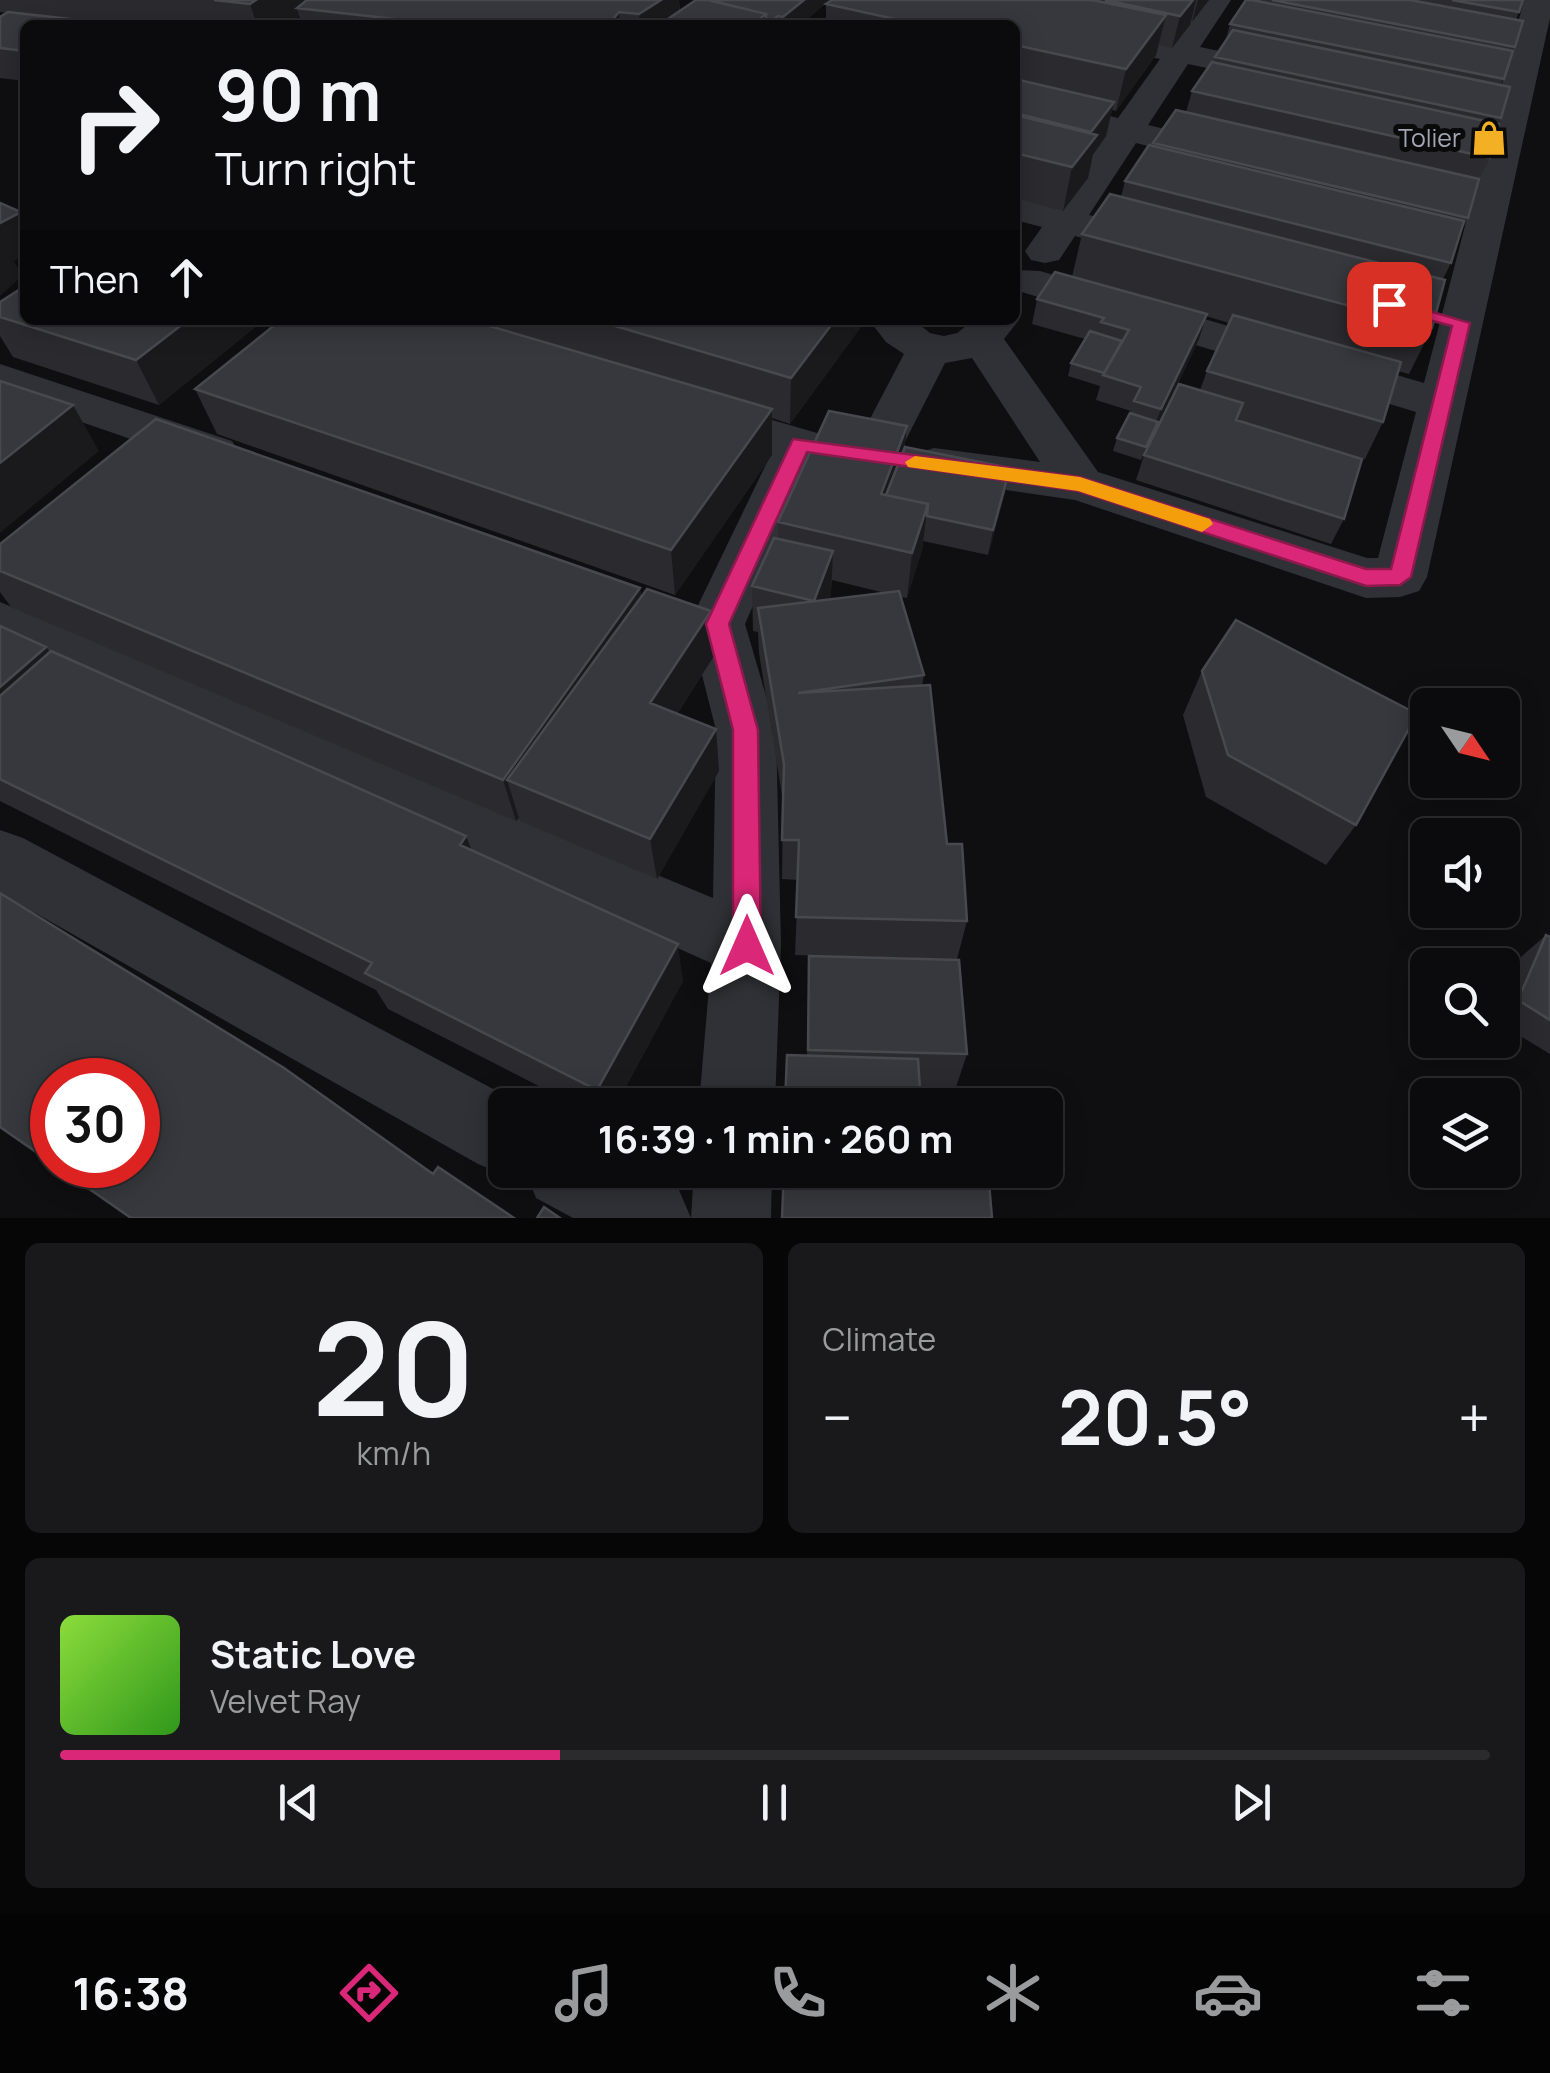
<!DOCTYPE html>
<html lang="en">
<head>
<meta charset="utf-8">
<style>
  :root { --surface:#0b0b0d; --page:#19191b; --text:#f1f3f6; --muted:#9a9b9d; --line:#2b2b2e; --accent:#db2777 }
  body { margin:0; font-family:Manrope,sans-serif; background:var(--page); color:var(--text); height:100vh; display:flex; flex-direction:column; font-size:38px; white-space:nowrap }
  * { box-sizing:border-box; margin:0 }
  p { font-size:32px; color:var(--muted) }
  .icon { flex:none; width:55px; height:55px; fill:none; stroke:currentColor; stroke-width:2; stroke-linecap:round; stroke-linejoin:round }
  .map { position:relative; height:1218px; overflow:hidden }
  .side { display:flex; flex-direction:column; gap:25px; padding:25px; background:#060607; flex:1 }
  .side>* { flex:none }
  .banner { position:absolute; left:20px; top:20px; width:1000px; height:305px; border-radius:15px; box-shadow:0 5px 25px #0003,0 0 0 2px var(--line); background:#0b0b0d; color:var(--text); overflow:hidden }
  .needle { width:65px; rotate:125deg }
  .tools { position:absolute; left:1410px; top:688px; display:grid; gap:20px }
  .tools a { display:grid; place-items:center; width:110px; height:110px; border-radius:15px; background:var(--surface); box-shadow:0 5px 25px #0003,0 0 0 2px var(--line); font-size:50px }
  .speed { position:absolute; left:30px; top:1058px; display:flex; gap:20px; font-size:50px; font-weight:700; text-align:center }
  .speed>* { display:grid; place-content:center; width:130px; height:130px; border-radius:50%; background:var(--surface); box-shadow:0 5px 25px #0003,0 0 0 2px var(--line); line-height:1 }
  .speed .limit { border:15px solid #d22; background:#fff; color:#111 }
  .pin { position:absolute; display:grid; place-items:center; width:85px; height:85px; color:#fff; margin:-42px; border-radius:20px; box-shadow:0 5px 15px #0006 }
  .me { position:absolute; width:110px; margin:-55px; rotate:0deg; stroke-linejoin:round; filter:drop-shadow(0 0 8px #0008) }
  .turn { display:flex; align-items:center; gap:35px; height:210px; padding:0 30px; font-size:45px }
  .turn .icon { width:130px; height:130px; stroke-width:2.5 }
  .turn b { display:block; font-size:70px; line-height:85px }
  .then { display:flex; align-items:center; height:95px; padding:0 30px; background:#0003; gap:20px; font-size:38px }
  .big { font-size:75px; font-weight:700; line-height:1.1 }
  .side .card { flex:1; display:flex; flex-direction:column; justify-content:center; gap:15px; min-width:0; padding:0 35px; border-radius:15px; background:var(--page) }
  .side .dial { align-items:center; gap:0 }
  .dial b { font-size:130px; line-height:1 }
  .song { display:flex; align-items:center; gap:30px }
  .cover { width:120px; height:120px; border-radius:15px; background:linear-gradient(135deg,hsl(90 70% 55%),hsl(110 70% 35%)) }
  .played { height:10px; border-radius:5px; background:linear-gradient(90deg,var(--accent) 35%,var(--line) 35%) }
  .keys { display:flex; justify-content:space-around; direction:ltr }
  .heat { display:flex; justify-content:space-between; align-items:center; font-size:55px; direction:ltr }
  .side .tiles { flex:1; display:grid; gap:25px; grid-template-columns:1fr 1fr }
  .card:last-child { grid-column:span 2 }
  .trip { position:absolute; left:488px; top:1088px; width:575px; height:100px; border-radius:15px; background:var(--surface); box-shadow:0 5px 25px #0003,0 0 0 2px var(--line); font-weight:700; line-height:100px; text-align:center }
  .tab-bar { display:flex; height:160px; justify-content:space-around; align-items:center; background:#040405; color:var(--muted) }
  .tab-bar .icon { width:70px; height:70px }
  .tab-bar .on { color:var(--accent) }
  .tab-bar b { font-size:45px; color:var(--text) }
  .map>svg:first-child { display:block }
</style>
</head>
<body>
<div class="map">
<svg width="1550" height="1218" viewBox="0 0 1550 1218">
  <rect width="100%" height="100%" fill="#0f0f11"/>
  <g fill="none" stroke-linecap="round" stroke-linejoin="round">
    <path fill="#303136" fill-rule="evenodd" d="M 1201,0 L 1231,0 L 1200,47 L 1299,68 L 1304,75 L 1299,82 L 1287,85 L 1188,64 L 1148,125 L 1244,148 L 1249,156 L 1244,164 L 1231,167 L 1136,143 L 1089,215 L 1172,236 L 1178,245 L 1172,254 L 1158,257 L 1075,236 L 1059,260 L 1045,263 L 1031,260 L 1025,251 L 1042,227 L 1015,220 L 1015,196 L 1056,207 L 1106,136 L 1015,113 L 1015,93 L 1118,118 L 1160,59 L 1076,41 L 1071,34 L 1076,27 L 1087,25 L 1172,42 Z
      M 1524,0 L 1550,0 L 1550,18 L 1427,577 L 1419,591 L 1400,597 L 1366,598 L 1075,500 L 917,477 L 909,465 L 917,453 L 934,448 L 1040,462 L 972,358 L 945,363 L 891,469 L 874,473 L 857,469 L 850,457 L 904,354 L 886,342 L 869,320 L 914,320 L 930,333 L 944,336 L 957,333 L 974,320 L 1015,320 L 1015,315 L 1019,320 L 1004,339 L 1098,472 L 1367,558 L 1378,558 L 1416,412 L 1015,290 L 1015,270 L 1040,271 L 1424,383 Z
      M 0,364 L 232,441 L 239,452 L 232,463 L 215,468 L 0,394 Z
      M 701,399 L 817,433 L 824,444 L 745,624 L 776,730 L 781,945 L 775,1105 L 699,1105 L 711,963 L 0,647 L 0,602 L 713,898 L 716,730 L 689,624 L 772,452 L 684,425 L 677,414 L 684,403 Z
      M 0,830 L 23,838 L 523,1105 L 505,1105 L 505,1170 L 518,1170 L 505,1175 L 478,1164 L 0,893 Z
      M 525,1170 L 643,1170 L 679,1190 L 691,1218 L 573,1218 L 536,1198 Z
      M 694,1170 L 772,1170 L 771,1218 L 691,1218 Z"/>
  </g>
  <path fill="#2b2b2f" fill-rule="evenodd" d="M 0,0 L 679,0 L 680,11 L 713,0 L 830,0 L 800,25 L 302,25 L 299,16 L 287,25 L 25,25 L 25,81 L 0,78 L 0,17 L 7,13 L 0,12 Z
    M 832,0 L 1209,0 L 1191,21 L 1172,48 L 1159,45 L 1156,55 L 1116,111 L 1112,110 L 1106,136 L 1093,154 L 1088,178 L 1063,211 L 1015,198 L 1015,25 L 826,25 L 826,4 Z
    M 1246,0 L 1523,0 L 1516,20 L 1515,47 L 1501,85 L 1501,118 L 1490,158 L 1477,183 L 1468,218 L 1460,234 L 1451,263 L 1443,279 L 1432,328 L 1409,374 L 1398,371 L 1383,422 L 1365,459 L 1237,421 L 1344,519 L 1331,544 L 1136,480 L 1144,455 L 1150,444 L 1141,460 L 1113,451 L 1117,438 L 1131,411 L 1096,400 L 1100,386 L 1068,376 L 1071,363 L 1085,339 L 1032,324 L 1037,299 L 1072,277 L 1082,234 L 1121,197 L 1125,181 L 1152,146 L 1153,143 L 1186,112 L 1192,91 L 1214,63 L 1215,57 L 1225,43 L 1230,24 ZM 1206,316 L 1229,323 L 1207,371 L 1200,390 L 1154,434 L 1199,339 Z
    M 0,302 L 264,320 L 159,405 L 13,357 L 0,336 Z
    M 281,320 L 866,320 L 790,424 L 772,418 L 772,455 L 675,595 L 217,434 L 195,389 Z
    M 905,447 L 1010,468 L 1005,493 L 988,555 L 923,541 L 922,550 L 907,598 L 900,597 L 924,675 L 922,686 L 947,844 L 967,921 L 957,959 L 795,955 L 798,880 L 782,879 L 783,802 L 759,653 L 758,632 L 753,631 L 752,586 L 778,539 L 778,522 ZM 832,580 L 885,593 L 830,600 Z
    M 0,544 L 640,588 L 641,596 L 714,656 L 677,714 L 716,729 L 719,771 L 657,879 L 520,821 L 519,818 L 516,821 L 11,607 L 0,592 Z
    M 0,626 L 46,647 L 50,652 L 466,836 L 472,851 L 683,981 L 616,1105 L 576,1105 L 388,1009 L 376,990 L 0,801 Z
    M 1202,671 L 1356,825 L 1326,865 L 1206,797 L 1183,715 Z
    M 1546,935 L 1550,937 L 1550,1054 L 1502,1025 L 1502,1002 L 1522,956 Z
    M 809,956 L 967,1054 L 956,1087 L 920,1086 L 807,1056 Z"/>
  <path fill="#1a1a1d" d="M 256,0 L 319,0 L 297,8 L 299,16 L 287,25 L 257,25 L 250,4 Z
    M 661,0 L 679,0 L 680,25 L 640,25 L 639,14 Z
    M 804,0 L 830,0 L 800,25 L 783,25 L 783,17 Z
    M 1193,0 L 1196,0 L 1190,25 L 1172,48 L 1180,16 Z
    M 1198,0 L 1209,0 L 1192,22 Z
    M 619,12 L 620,25 L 608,25 Z
    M 766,14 L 778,16 L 778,25 L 752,25 Z
    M 1166,15 L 1156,55 L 1116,111 L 1126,69 Z
    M 1114,102 L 1106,136 L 1093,154 L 1088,178 L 1063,211 L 1072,167 L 1091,132 Z
    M 21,212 L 25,220 L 25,255 L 14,261 L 22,276 L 0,296 L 0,223 Z
    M 1207,314 L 1199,339 L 1141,460 L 1161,409 Z
    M 188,320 L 264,320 L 159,405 L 136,360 Z
    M 835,320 L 866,320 L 790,424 L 791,378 Z
    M 73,405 L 99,451 L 0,533 L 0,463 Z
    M 772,409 L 772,455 L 675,595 L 671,550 Z
    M 907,426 L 902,472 L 889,507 L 881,494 Z
    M 1010,468 L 1005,493 L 988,555 L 993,530 Z
    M 928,504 L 922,550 L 907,598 L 912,553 Z
    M 833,551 L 831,596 L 812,645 L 814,601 Z
    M 640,588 L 646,633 L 507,780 L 519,818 L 516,821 L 503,780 Z
    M 711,611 L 714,656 L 656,746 L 650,703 Z
    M 46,647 L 79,691 L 0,764 L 0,687 Z
    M 716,729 L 719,771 L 657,879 L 650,839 Z
    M 466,836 L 482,876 L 460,845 Z
    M 678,944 L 683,981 L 616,1105 L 602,1105 L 597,1090 Z"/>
  <path fill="#37383d" stroke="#48494f" stroke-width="2.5" d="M 214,0 L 256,0 L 250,4 Z
    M 307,0 L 661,0 L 639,14 L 619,12 L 608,25 L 448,25 L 297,8 Z
    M 696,0 L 709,0 L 766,14 L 752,25 L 659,25 Z
    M 713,0 L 804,0 L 783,17 L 778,16 L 766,25 L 766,14 L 712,1 Z
    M 832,0 L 1092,0 L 1166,15 L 1126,69 L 1015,45 L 1015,25 L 922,25 L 826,4 Z
    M 1105,0 L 1193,0 L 1180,16 Z
    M 1246,0 L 1252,0 L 1513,51 L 1504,79 L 1230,24 Z
    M 1272,0 L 1410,0 L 1523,21 L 1515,47 Z
    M 1452,0 L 1523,0 L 1519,12 Z
    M 8,12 L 123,25 L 25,25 L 25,51 L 0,48 L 0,17 Z
    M 1233,30 L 1510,87 L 1501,118 L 1215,57 Z
    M 1212,62 L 1499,124 L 1490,158 L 1192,91 Z
    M 1015,79 L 1114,102 L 1091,132 L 1015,113 Z
    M 1176,110 L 1479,179 L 1468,218 L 1153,143 Z
    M 1015,115 L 1097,135 L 1072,167 L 1015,153 Z
    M 1149,145 L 1464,221 L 1451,263 L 1125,181 Z
    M 1110,194 L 1445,280 L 1432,328 L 1082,234 Z
    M 0,203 L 21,212 L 0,223 Z
    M 1055,272 L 1207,314 L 1161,409 L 1134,401 L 1141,387 L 1103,375 L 1129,330 L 1101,322 L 1104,318 L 1037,299 Z
    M 25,286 L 25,320 L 188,320 L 136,360 L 0,317 L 0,302 Z
    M 1233,315 L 1401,362 L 1383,422 L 1207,371 Z
    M 281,320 L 469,320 L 772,409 L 671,550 L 195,389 Z
    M 595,320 L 835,320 L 791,378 Z
    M 1090,331 L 1122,341 L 1104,373 L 1071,363 Z
    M 0,381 L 73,405 L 0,463 Z
    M 1179,384 L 1243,403 L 1236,420 L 1362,459 L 1344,519 L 1144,455 Z
    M 829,411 L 907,426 L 881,494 L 928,504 L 912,553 L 778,522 Z
    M 1130,413 L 1158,422 L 1146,447 L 1117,438 Z
    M 156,419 L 640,588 L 503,780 L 0,571 L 0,544 Z
    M 905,447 L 1010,468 L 993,530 L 927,516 L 928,504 L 886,495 Z
    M 774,538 L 833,551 L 814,601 L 752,586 Z
    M 647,589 L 711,611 L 650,703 L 716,729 L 650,839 L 507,780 Z
    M 899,591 L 924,675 L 798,693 L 930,685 L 947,844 L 962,844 L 967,921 L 796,917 L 799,840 L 782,840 L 784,764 L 758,608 Z
    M 1236,620 L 1417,714 L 1356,825 L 1228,755 L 1202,671 Z
    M 0,626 L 46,647 L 0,687 Z
    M 51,651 L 466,836 L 460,845 L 678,944 L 597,1090 L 365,973 L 372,963 L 0,779 L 0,696 Z
    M 0,893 L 284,1068 L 433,1174 L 438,1167 L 514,1218 L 131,1218 L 55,1165 L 138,1165 L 138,1080 L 52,1080 L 52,1163 L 0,1127 Z
    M 1546,935 L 1550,937 L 1550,1020 L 1518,1000 Z
    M 809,956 L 959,960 L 967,1054 L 808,1050 Z
    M 787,1055 L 918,1059 L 921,1105 L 785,1105 Z
    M 784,1170 L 988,1170 L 992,1218 L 782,1218 Z
    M 544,1207 L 560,1218 L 537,1218 Z"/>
  <path fill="#db2777" stroke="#8e194d" stroke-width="2.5" d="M 1389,299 L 1470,323 L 1411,577 L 1400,585 L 1366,586 L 1078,491 L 807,452 L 729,624 L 758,730 L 761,946 L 757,955 L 747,959 L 737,955 L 733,946 L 733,730 L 706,624 L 793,439 L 1080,477 L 1366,569 L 1391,569 L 1452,326 L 1383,308 L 1380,304 Z"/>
  <path fill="#f59e0b" d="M 915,456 L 1080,477 L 1210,519 L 1213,524 L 1202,532 L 1078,491 L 908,467 L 905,462 Z"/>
  <defs>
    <symbol id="shop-bare" viewBox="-9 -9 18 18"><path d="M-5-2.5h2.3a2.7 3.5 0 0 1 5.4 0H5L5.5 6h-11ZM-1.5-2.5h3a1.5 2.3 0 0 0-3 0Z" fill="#f4b024" stroke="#0a0a0b" stroke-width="2.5" paint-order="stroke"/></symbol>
  </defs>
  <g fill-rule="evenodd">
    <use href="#shop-bare" x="1464" y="113" width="50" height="50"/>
  </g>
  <g text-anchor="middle" stroke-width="10" stroke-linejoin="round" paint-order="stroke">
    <g font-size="25" fill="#a0a5b2" stroke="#0a0a0b" text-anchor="end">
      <text x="1461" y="147">Tolier</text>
    </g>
  </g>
</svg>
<div class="tools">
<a><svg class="needle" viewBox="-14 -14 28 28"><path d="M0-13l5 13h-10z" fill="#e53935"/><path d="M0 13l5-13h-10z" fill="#9a9b9d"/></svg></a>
<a><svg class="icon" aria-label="sound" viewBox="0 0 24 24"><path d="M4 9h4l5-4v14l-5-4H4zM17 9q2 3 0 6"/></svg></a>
<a><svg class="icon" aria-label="search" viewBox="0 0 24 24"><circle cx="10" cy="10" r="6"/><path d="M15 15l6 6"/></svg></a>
<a><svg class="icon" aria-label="layers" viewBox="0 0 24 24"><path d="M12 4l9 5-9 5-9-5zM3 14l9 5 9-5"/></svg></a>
</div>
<div class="speed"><div class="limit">30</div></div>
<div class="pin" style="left:1389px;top:304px;background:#d93025"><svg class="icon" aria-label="arrive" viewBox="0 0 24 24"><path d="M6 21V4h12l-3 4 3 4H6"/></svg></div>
<svg class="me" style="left:747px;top:946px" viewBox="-20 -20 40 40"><path d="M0-17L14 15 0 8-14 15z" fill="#db2777" stroke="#fff" stroke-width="4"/></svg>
<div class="trip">16:39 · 1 min · 260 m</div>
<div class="banner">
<div class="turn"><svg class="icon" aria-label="right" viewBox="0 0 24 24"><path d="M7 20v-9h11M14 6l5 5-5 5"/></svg><div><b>90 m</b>Turn right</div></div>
<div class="then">Then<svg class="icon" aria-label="ahead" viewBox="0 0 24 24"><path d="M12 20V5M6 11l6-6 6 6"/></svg></div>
</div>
</div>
<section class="side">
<div class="tiles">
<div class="card dial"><b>20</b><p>km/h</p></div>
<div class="card"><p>Climate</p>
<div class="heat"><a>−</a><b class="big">20.5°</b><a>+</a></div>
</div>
<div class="card">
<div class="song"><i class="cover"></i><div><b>Static Love</b><p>Velvet Ray</p></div></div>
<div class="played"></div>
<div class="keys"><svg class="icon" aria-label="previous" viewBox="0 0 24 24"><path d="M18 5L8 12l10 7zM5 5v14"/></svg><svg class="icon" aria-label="pause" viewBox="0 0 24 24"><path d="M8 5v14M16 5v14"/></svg><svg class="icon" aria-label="next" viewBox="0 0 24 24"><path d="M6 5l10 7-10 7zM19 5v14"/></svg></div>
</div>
</div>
</section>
<nav class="tab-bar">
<b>16:38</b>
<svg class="icon on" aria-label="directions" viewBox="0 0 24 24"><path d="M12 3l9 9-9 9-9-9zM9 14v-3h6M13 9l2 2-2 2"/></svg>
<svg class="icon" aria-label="music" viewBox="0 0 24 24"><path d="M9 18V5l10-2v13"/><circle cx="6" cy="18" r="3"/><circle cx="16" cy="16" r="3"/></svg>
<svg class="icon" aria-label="phone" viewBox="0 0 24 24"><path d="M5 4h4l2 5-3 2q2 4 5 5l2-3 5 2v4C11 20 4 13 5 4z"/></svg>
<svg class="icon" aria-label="climate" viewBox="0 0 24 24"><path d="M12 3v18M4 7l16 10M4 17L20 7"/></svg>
<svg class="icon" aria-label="car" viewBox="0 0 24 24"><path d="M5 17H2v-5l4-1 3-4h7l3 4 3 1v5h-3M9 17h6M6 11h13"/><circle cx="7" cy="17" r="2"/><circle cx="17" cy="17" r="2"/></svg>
<svg class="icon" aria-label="filters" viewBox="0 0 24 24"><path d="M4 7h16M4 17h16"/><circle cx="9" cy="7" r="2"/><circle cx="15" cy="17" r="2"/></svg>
</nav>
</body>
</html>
